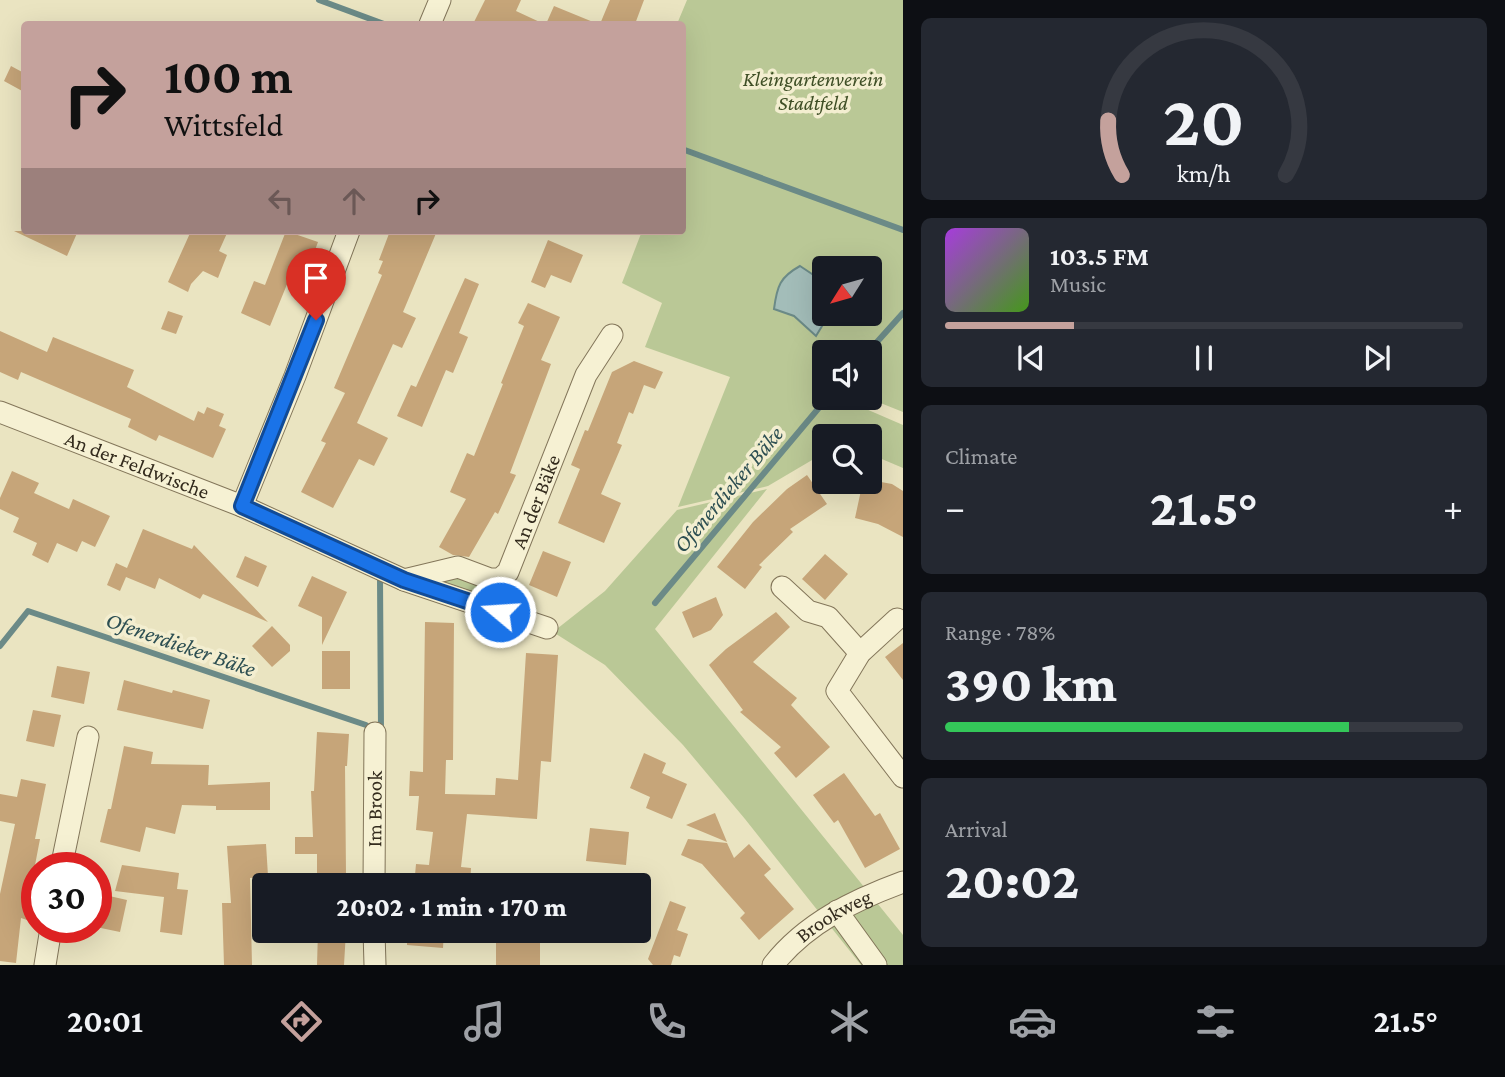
<!DOCTYPE html>
<html lang="en">
<head>
<meta charset="utf-8">
<style>
  :root { --surface:#171b24; --page:#242831; --text:#f1f3f6; --muted:#9ea1a6; --line:#363941; --accent:#c4a19c }
  body { margin:0; font-family:"Crimson Pro",serif; background:var(--page); color:var(--text); height:100vh; display:flex; flex-direction:column; font-size:26px; white-space:nowrap }
  * { box-sizing:border-box; margin:0 }
  p { font-size:23px; color:var(--muted) }
  .icon { flex:none; width:38px; height:38px; fill:none; stroke:currentColor; stroke-width:2; stroke-linecap:round; stroke-linejoin:round }
  .map { position:relative; flex:1; overflow:hidden }
  .sheet { display:flex; flex-direction:column; gap:18px; padding:18px; background:#0d0f14; width:602px }
  .sheet>* { flex:none }
  .guide { position:absolute; left:21px; top:21px; width:665px; height:214px; border-radius:7px; box-shadow:0 7px 28px #0002; background:#c4a19c; color:#111; overflow:hidden }
  .needle { width:46px; rotate:233deg }
  .controls { position:absolute; left:812px; top:256px; display:grid; gap:14px }
  .controls a { display:grid; place-items:center; width:70px; height:70px; border-radius:7px; background:var(--surface); box-shadow:0 7px 28px #0002; font-size:35px }
  .speed { position:absolute; left:21px; top:852px; display:flex; gap:14px; font-size:35px; font-weight:700; text-align:center }
  .speed>* { display:grid; place-content:center; width:91px; height:91px; border-radius:50%; background:var(--surface); box-shadow:0 7px 28px #0002; line-height:1 }
  .speed .limit { border:10px solid #d22; background:#fff; color:#111 }
  .pin { position:absolute; display:grid; place-items:center; width:60px; height:60px; color:#fff; margin:-72px -30px; border-radius:50% 50% 50% 0; rotate:-45deg; box-shadow:0 0 7px #0007 }
  .pin .icon { rotate:45deg }
  .me { position:absolute; width:77px; margin:-38px; rotate:288deg; stroke-linejoin:round; filter:drop-shadow(0 0 5px #0008) }
  .turn { display:flex; align-items:center; gap:24px; height:147px; padding:0 28px; font-size:32px }
  .turn .icon { width:91px; height:91px; stroke-width:2.5 }
  .turn b { display:block; font-size:49px; line-height:60px }
  .lanes { display:flex; align-items:center; height:66px; padding:0 28px; background:#0003; justify-content:center; gap:35px; direction:ltr }
  .lanes .off { opacity:.35 }
  .big { font-size:52px; font-weight:800; line-height:1.1 }
  .sheet .card { flex:1; display:flex; flex-direction:column; justify-content:center; gap:10px; min-width:0; padding:0 24px; border-radius:10px; background:var(--page) }
  .sheet .dial { align-items:center; gap:0 }
  .dial svg { height:182px; overflow:visible; fill:none; stroke:var(--line); stroke-width:7; stroke-linecap:round; text-anchor:middle }
  .dial text { fill:var(--text); stroke:none }
  .song { display:flex; align-items:center; gap:21px }
  .cover { width:84px; height:84px; border-radius:10px; background:linear-gradient(135deg,hsl(280 70% 55%),hsl(100 70% 35%)) }
  .played { height:7px; border-radius:4px; background:linear-gradient(90deg,var(--accent) 25%,var(--line) 25%) }
  .keys { display:flex; justify-content:space-around; direction:ltr }
  .heat { display:flex; justify-content:space-between; align-items:center; font-size:38px; direction:ltr }
  .charge { height:10px; border-radius:5px; background:linear-gradient(90deg,#34c759 78%,var(--line) 0) }
  .trip { position:absolute; left:252px; top:873px; width:399px; height:70px; border-radius:7px; background:var(--surface); box-shadow:0 7px 28px #0002; font-weight:800; line-height:70px; text-align:center }
  .menu { display:flex; height:112px; justify-content:space-around; align-items:center; background:#090b0e; color:var(--muted) }
  .menu .icon { width:49px; height:49px }
  .menu .current { color:var(--accent) }
  .menu b { font-size:32px; color:var(--text) }
  main { display:flex; flex:1; min-height:0 }
  .map>svg:first-child { display:block }
</style>
</head>
<body>
<main>
<div class="map">
<svg width="903" height="965" viewBox="0 0 903 965">
  <rect width="100%" height="100%" fill="#eae4c1"/>
  <path fill="#bac896" fill-rule="evenodd" d="M 687,0 L 903,0 L 903,412 L 873,400 L 866,409 L 903,425 L 903,468 L 870,454 L 870,436 L 824,436 L 824,453 L 768,486 L 678,507 L 730,377 L 645,347 L 662,303 L 622,283 L 642,231 L 682,231 L 682,24 L 677,24 ZM 800,266 L 824,282 L 824,268 L 870,268 L 870,313 L 831,313 L 816,336 L 794,316 ZM 824,352 L 870,352 L 870,397 L 824,397 Z
    M 767,489 L 655,629 L 903,935 L 903,965 L 861,965 L 745,819 L 683,745 L 605,665 L 553,632 L 605,591 L 677,510 Z
    M 449,569 L 490,579 L 511,588 L 500,612 L 404,580 Z"/>
  <path fill="#a3bdb9" stroke="#6b8a87" stroke-width="2" d="M 800,266 L 824,282 L 824,313 L 830,313 L 816,336 L 794,316 L 774,309 C 777,286 780,277 800,266 Z"/>
  <g fill="none" stroke-linecap="round" stroke-linejoin="round">
    <path stroke="#6b8a87" stroke-width="6" d="M 319,0 L 384,24
      M 682,149 L 903,230
      M 868,352 L 903,313
      M 655,603 L 828,397
      M 0,646 L 28,611 L 366,725
      M 381,730 L 380,578 L 385,580"/>
  </g>
  <path fill="#c6a579" d="M 485,0 L 521,0 L 516,11 L 544,24 L 473,24 Z
    M 610,0 L 644,0 L 635,24 L 600,24 Z
    M 554,6 L 598,24 L 546,24 Z
    M 11,66 L 24,73 L 24,92 L 4,81 Z
    M 14,231 L 78,231 L 67,256 Z
    M 191,231 L 228,231 L 219,251 L 227,255 L 218,278 L 203,271 L 191,284 L 188,292 L 168,282 Z
    M 286,231 L 318,242 L 305,277 L 292,272 L 270,326 L 241,313 L 254,281 L 265,285 Z
    M 390,231 L 437,231 L 403,312 L 416,318 L 402,348 L 393,344 L 357,423 L 388,438 L 374,466 L 359,459 L 333,508 L 301,492 L 326,443 L 321,441 L 345,393 L 334,388 L 382,275 L 378,273 L 383,261 L 379,260 Z
    M 548,240 L 583,255 L 571,283 L 551,275 L 545,288 L 531,282 Z
    M 465,278 L 479,284 L 459,333 L 468,337 L 453,373 L 446,370 L 422,427 L 397,416 L 411,385 L 416,387 Z
    M 528,303 L 560,317 L 541,360 L 551,364 L 510,473 L 516,475 L 498,514 L 495,512 L 469,557 L 453,555 L 439,547 L 466,499 L 450,492 L 467,453 L 474,456 L 503,384 L 501,383 L 524,326 L 518,323 Z
    M 168,311 L 183,316 L 176,334 L 161,329 Z
    M 0,331 L 47,352 L 53,337 L 134,370 L 127,387 L 194,421 L 198,411 L 204,414 L 207,407 L 224,414 L 219,426 L 226,429 L 213,458 L 159,435 L 156,441 L 128,427 L 131,419 L 21,372 L 18,380 L 0,372 Z
    M 634,361 L 663,372 L 655,389 L 644,385 L 633,414 L 629,412 L 617,443 L 622,445 L 601,494 L 621,503 L 604,543 L 558,523 L 580,469 L 571,465 L 585,430 L 588,431 L 612,372 Z
    M 12,471 L 39,483 L 34,493 L 69,509 L 73,499 L 110,516 L 95,547 L 82,541 L 77,552 L 57,543 L 48,563 L 32,555 L 37,543 L 13,532 L 19,518 L 0,509 L 0,498 Z
    M 807,475 L 827,504 L 790,529 L 793,532 L 759,565 L 762,567 L 745,589 L 717,567 L 753,522 L 787,489 Z
    M 870,480 L 892,484 L 903,491 L 903,537 L 878,524 L 855,518 L 863,481 Z
    M 143,529 L 192,549 L 194,545 L 268,622 L 203,594 L 200,599 L 159,578 L 155,589 L 126,577 L 120,591 L 107,585 L 116,563 L 127,568 Z
    M 543,551 L 571,562 L 557,597 L 529,585 Z
    M 825,554 L 848,574 L 825,600 L 802,579 Z
    M 245,556 L 267,566 L 258,587 L 236,577 Z
    M 312,576 L 347,592 L 322,645 L 322,617 L 298,606 Z
    M 716,597 L 723,615 L 711,630 L 693,638 L 682,612 Z
    M 776,612 L 790,627 L 753,662 L 797,698 L 791,705 L 830,747 L 796,778 L 774,753 L 781,747 L 740,712 L 743,710 L 709,665 L 726,649 Z
    M 425,622 L 454,623 L 453,760 L 446,760 L 445,794 L 495,795 L 496,778 L 518,780 L 526,653 L 558,655 L 551,762 L 541,761 L 537,819 L 467,814 L 461,867 L 471,868 L 470,886 L 414,886 L 416,864 L 429,865 L 433,832 L 416,830 L 419,796 L 409,796 L 410,771 L 423,772 Z
    M 272,626 L 290,645 L 290,651 L 272,667 L 252,646 Z
    M 903,643 L 903,680 L 885,657 Z
    M 322,651 L 350,651 L 350,689 L 322,689 Z
    M 57,666 L 90,672 L 84,704 L 51,697 Z
    M 124,680 L 172,693 L 173,690 L 210,700 L 203,729 L 117,710 Z
    M 33,710 L 61,715 L 54,747 L 26,741 Z
    M 317,732 L 349,734 L 347,766 L 345,766 L 346,874 L 317,874 L 317,854 L 295,854 L 295,837 L 313,837 L 311,791 L 314,791 Z
    M 124,746 L 153,752 L 151,764 L 209,765 L 208,785 L 270,782 L 270,810 L 216,810 L 216,806 L 182,805 L 175,834 L 146,827 L 140,852 L 100,842 L 108,809 L 111,809 Z
    M 644,753 L 666,763 L 662,773 L 687,784 L 672,819 L 646,808 L 650,797 L 630,788 Z
    M 844,773 L 875,816 L 880,813 L 900,849 L 865,868 L 838,820 L 834,823 L 813,795 Z
    M 21,779 L 46,784 L 35,839 L 40,839 L 31,886 L 36,887 L 27,920 L 21,918 L 16,963 L 0,961 L 0,894 L 15,824 L 0,821 L 0,794 L 17,797 Z
    M 715,813 L 727,842 L 686,825 Z
    M 590,828 L 629,832 L 626,865 L 586,861 Z
    M 688,839 L 727,843 L 734,858 L 749,844 L 771,869 L 764,875 L 794,909 L 759,940 L 740,918 L 745,913 L 702,864 L 681,855 Z
    M 266,844 L 268,876 L 250,878 L 252,965 L 224,965 L 222,903 L 231,903 L 227,846 Z
    M 122,865 L 179,873 L 177,889 L 188,890 L 182,935 L 160,932 L 164,897 L 115,891 Z
    M 96,893 L 127,900 L 120,932 L 96,927 Z
    M 670,901 L 686,907 L 677,930 L 688,934 L 680,957 L 674,955 L 671,965 L 653,965 L 648,959 Z
    M 318,931 L 346,931 L 344,965 L 317,965 Z
    M 407,931 L 444,931 L 443,948 L 407,945 Z
    M 496,940 L 540,940 L 540,965 L 496,965 Z"/>
  <g fill="none" stroke-linecap="round" stroke-linejoin="round">
    <defs>
      <g id="minor">
        <path d="M 430,24 L 440,0"/>
        <path id="s1" d="M 0,412 L 242,506 L 404,580 L 547,628"/>
        <path d="M 242,506 L 295,376 L 349,231"/>
        <path id="s2" d="M 404,580 L 458,567 L 490,579 L 500,579 L 508,572 L 586,375 L 612,335"/>
        <path d="M 782,587 L 808,611 L 828,617 L 860,653"/>
        <path d="M 897,619 L 860,653 L 837,691 L 903,777"/>
        <path d="M 61,868 L 88,737"/>
        <path id="s3" d="M 374,886 L 375,733"/>
        <path d="M 837,911 L 876,965"/>
        <path d="M 374,931 L 375,965"/>
        <path d="M 45,965 L 51,928"/>
        <path id="s4" d="M 773,965 C 806,923 854,900 903,882"/>
      </g>
    </defs>
    <use href="#minor" stroke="#83765a" stroke-width="23"/>
    <use href="#minor" stroke="#f6f1d3" stroke-width="21"/>
  </g>
  <g fill="none" stroke-linecap="round" stroke-linejoin="round">
    <defs>
      <path id="route" d="M 316,320 L 242,506 L 404,580 L 500,612"/>
    </defs>
    <use href="#route" stroke="#114b97" stroke-width="18"/>
    <use href="#route" stroke="#1a73e8" stroke-width="12"/>
  </g>
  <g text-anchor="middle" stroke-width="7" stroke-linejoin="round" paint-order="stroke">
    <g font-size="21" font-style="italic" fill="#3e4e25" stroke="#f3eed0">
      <text x="813" y="86">Kleingartenverein<tspan x="813" dy="24">Stadtfeld</tspan></text>
    </g>
    <g font-size="21" fill="#332b1d" stroke="#f3eed0">
      <text dy="7" stroke="none"><textPath href="#s1" startOffset="147">An der Feldwische</textPath></text>
      <text dy="7" stroke="none"><textPath href="#s2" startOffset="186">An der Bäke</textPath></text>
      <text dy="7" stroke="none"><textPath href="#s3" startOffset="77">Im Brook</textPath></text>
      <text dy="7" stroke="none"><textPath href="#s4" startOffset="79">Brookweg</textPath></text>
    </g>
    <g font-size="23" font-style="italic" fill="#2d4f52" stroke="#f3eed0">
      <text transform="translate(728 489) rotate(-50)" y="8">Ofenerdieker Bäke</text>
      <text transform="translate(181 644) rotate(19)" y="8">Ofenerdieker Bäke</text>
    </g>
  </g>
</svg>
<div class="controls">
<a><svg class="needle" viewBox="-14 -14 28 28"><path d="M0-13l5 13h-10z" fill="#e53935"/><path d="M0 13l5-13h-10z" fill="#9ea1a6"/></svg></a>
<a><svg class="icon" aria-label="sound" viewBox="0 0 24 24"><path d="M4 9h4l5-4v14l-5-4H4zM17 9q2 3 0 6"/></svg></a>
<a><svg class="icon" aria-label="search" viewBox="0 0 24 24"><circle cx="10" cy="10" r="6"/><path d="M15 15l6 6"/></svg></a>
</div>
<div class="speed"><div class="limit">30</div></div>
<div class="pin" style="left:316px;top:320px;background:#d93025"><svg class="icon" aria-label="arrive" viewBox="0 0 24 24"><path d="M6 21V4h12l-3 4 3 4H6"/></svg></div>
<svg class="me" style="left:500px;top:612px" viewBox="-20 -20 40 40"><circle r="17" fill="#1a73e8" stroke="#fff" stroke-width="3"/><path d="M0-11L8 9 0 5-8 9z" fill="#fff"/></svg>
<div class="trip">20:02 · 1 min · 170 m</div>
<div class="guide">
<div class="turn"><svg class="icon" aria-label="right" viewBox="0 0 24 24"><path d="M7 20v-9h11M14 6l5 5-5 5"/></svg><div><b>100 m</b>Wittsfeld</div></div>
<div class="lanes"><svg class="icon off" aria-label="left" viewBox="0 0 24 24"><path d="M17 20v-9H6M10 6l-5 5 5 5"/></svg><svg class="icon off" aria-label="ahead" viewBox="0 0 24 24"><path d="M12 20V5M6 11l6-6 6 6"/></svg><svg class="icon" aria-label="right" viewBox="0 0 24 24"><path d="M7 20v-9h11M14 6l5 5-5 5"/></svg></div>
</div>
</div>
<section class="sheet">
<div class="card dial"><svg viewBox="0 0 100 80">
<path d="M14 69A42 42 0 1 1 86 69"/>
<path d="M14 69A42 42 0 0 1 8 45" stroke="#c4a19c"/>
<text x="50" y="56" font-size="32" font-weight="700">20</text>
<text x="50" y="72" font-size="11">km/h</text>
</svg></div>
<div class="card">
<div class="song"><i class="cover"></i><div><b>103.5 FM</b><p>Music</p></div></div>
<div class="played"></div>
<div class="keys"><svg class="icon" aria-label="previous" viewBox="0 0 24 24"><path d="M18 5L8 12l10 7zM5 5v14"/></svg><svg class="icon" aria-label="pause" viewBox="0 0 24 24"><path d="M8 5v14M16 5v14"/></svg><svg class="icon" aria-label="next" viewBox="0 0 24 24"><path d="M6 5l10 7-10 7zM19 5v14"/></svg></div>
</div>
<div class="card"><p>Climate</p>
<div class="heat"><a>−</a><b class="big">21.5°</b><a>+</a></div>
</div>
<div class="card"><p>Range · 78%</p><b class="big">390 km</b><div class="charge"></div></div>
<div class="card"><p>Arrival</p><b class="big">20:02</b></div>
</section>
</main>
<nav class="menu">
<b>20:01</b>
<svg class="icon current" aria-label="directions" viewBox="0 0 24 24"><path d="M12 3l9 9-9 9-9-9zM9 14v-3h6M13 9l2 2-2 2"/></svg>
<svg class="icon" aria-label="music" viewBox="0 0 24 24"><path d="M9 18V5l10-2v13"/><circle cx="6" cy="18" r="3"/><circle cx="16" cy="16" r="3"/></svg>
<svg class="icon" aria-label="phone" viewBox="0 0 24 24"><path d="M5 4h4l2 5-3 2q2 4 5 5l2-3 5 2v4C11 20 4 13 5 4z"/></svg>
<svg class="icon" aria-label="climate" viewBox="0 0 24 24"><path d="M12 3v18M4 7l16 10M4 17L20 7"/></svg>
<svg class="icon" aria-label="car" viewBox="0 0 24 24"><path d="M5 17H2v-5l4-1 3-4h7l3 4 3 1v5h-3M9 17h6M6 11h13"/><circle cx="7" cy="17" r="2"/><circle cx="17" cy="17" r="2"/></svg>
<svg class="icon" aria-label="filters" viewBox="0 0 24 24"><path d="M4 7h16M4 17h16"/><circle cx="9" cy="7" r="2"/><circle cx="15" cy="17" r="2"/></svg>
<b>21.5°</b>
</nav>
</body>
</html>
